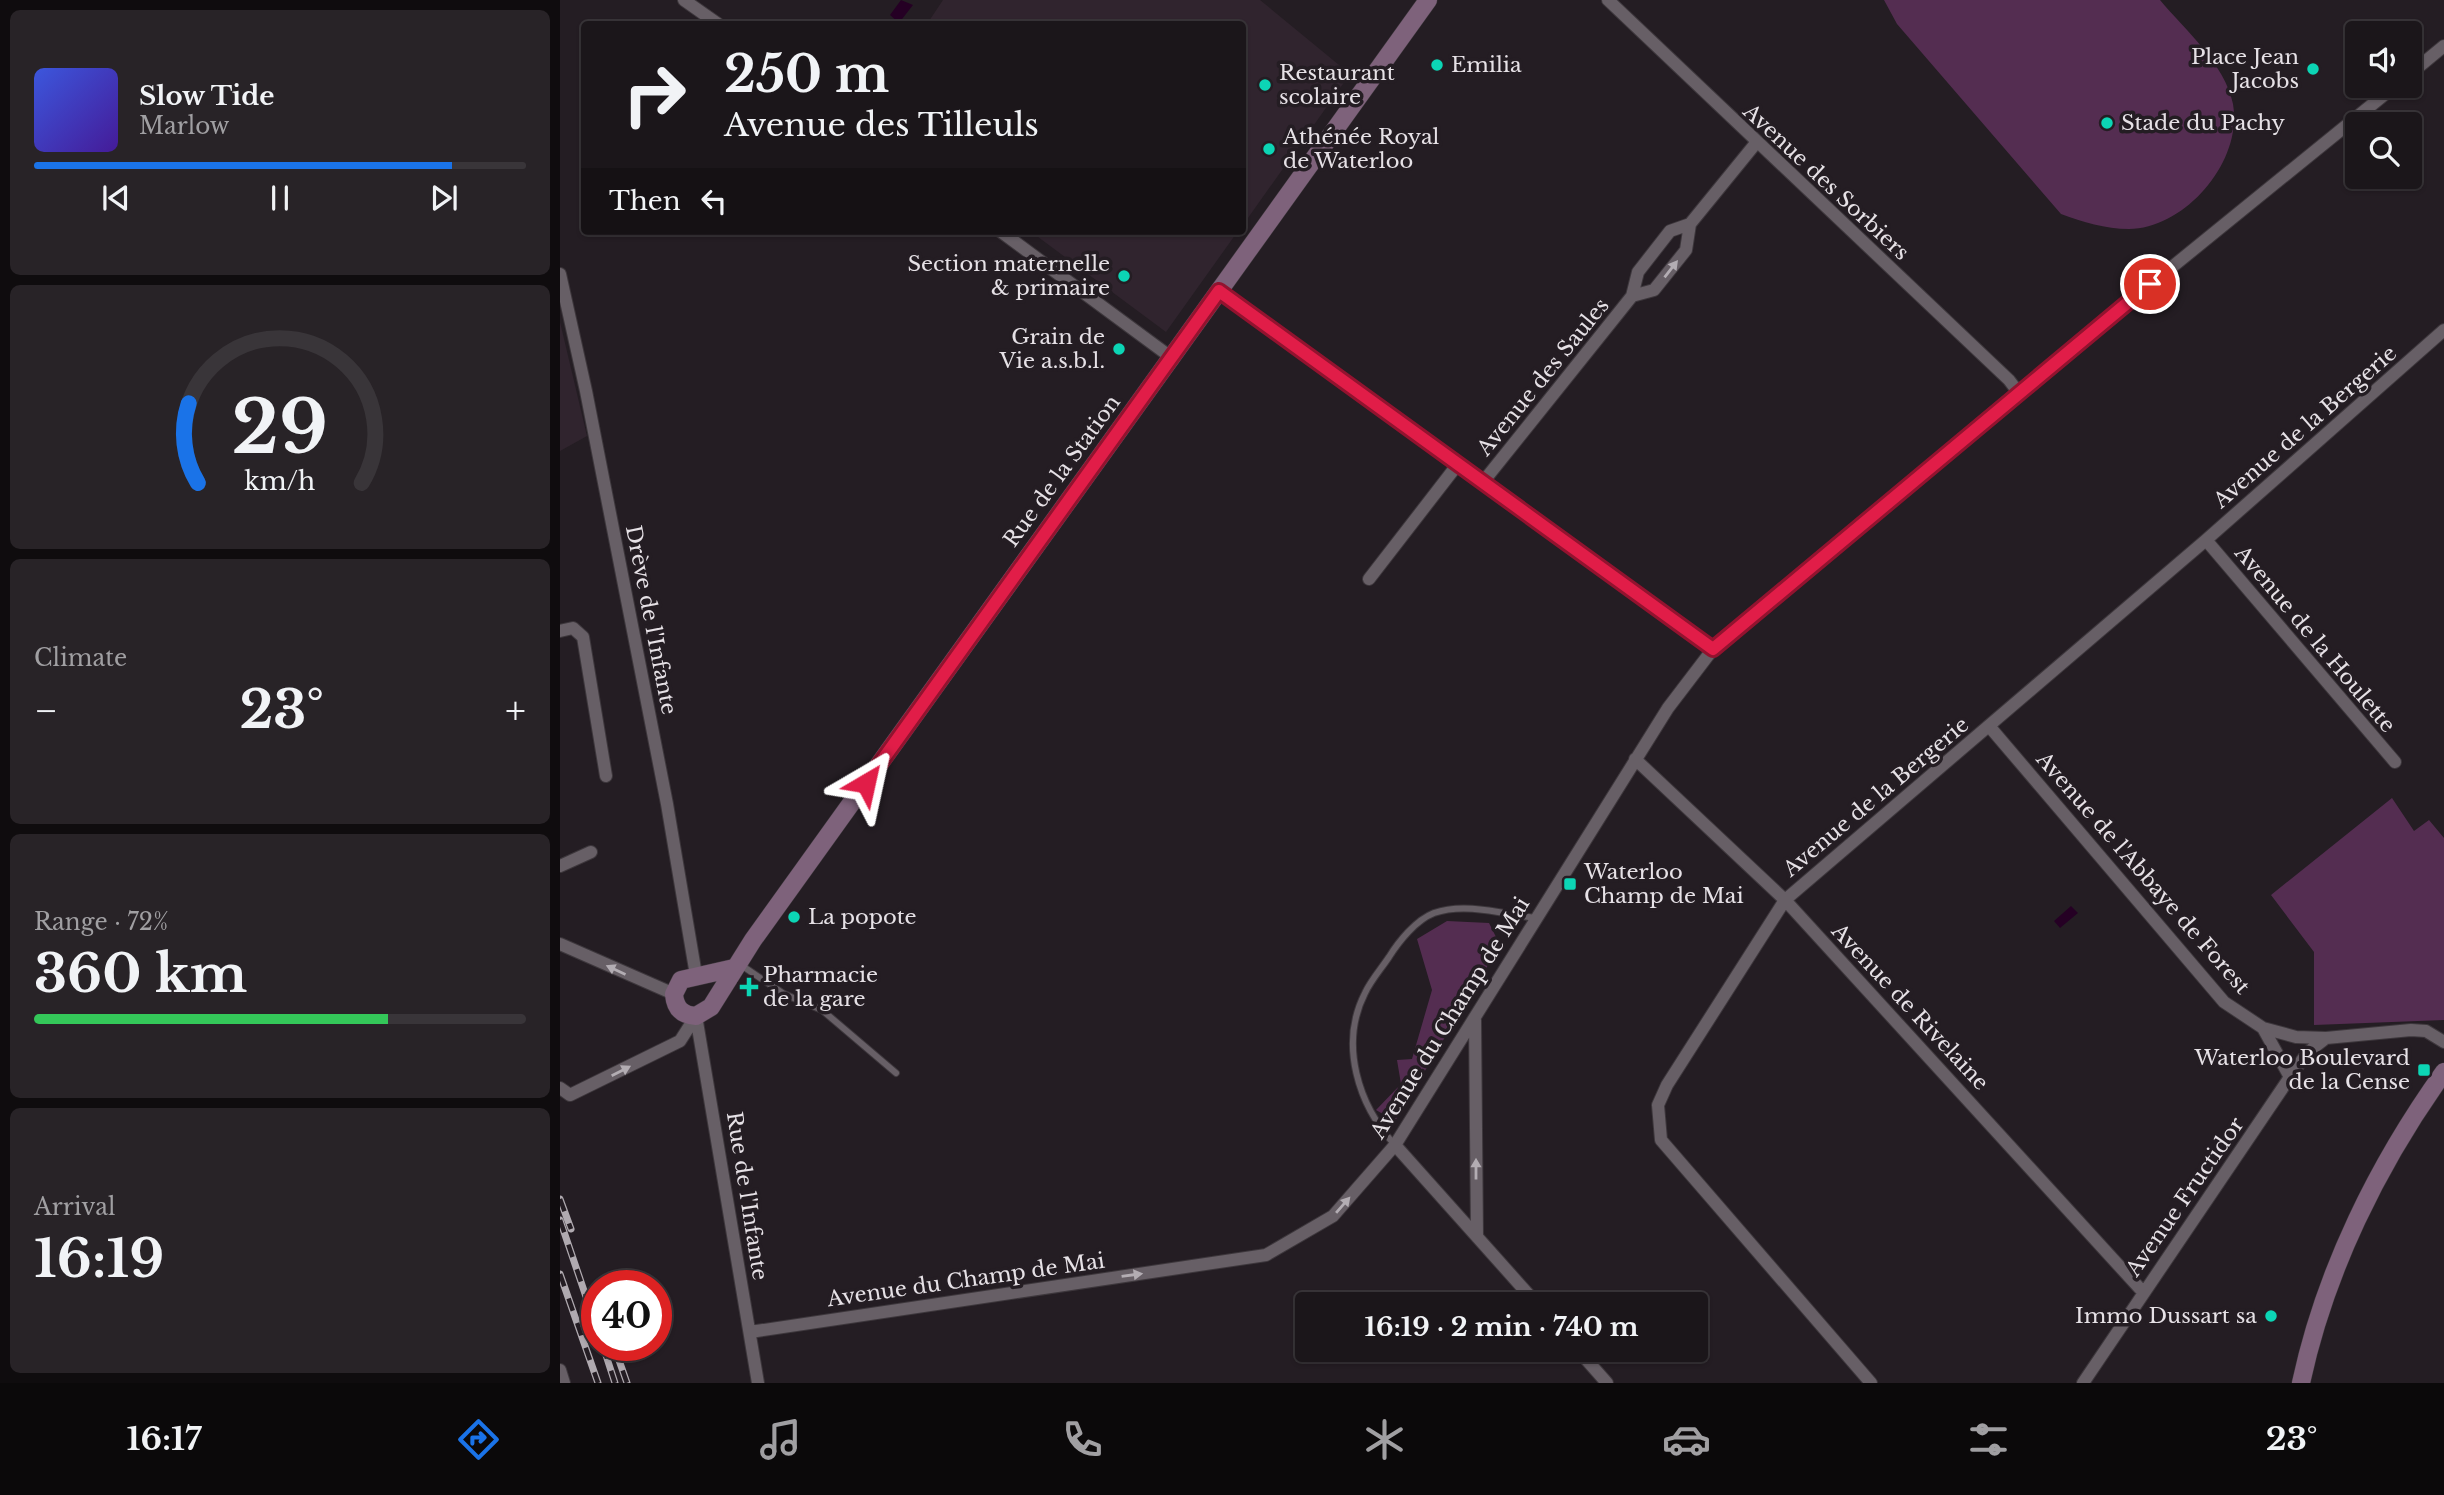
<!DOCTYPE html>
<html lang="en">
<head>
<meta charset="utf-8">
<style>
  :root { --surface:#1b161a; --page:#282327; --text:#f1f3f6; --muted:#a09fa2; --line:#393539; --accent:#1a73e8 }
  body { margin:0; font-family:"Libre Baskerville",serif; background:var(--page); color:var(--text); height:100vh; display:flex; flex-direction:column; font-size:26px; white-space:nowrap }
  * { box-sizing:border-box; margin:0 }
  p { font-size:23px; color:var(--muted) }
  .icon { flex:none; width:38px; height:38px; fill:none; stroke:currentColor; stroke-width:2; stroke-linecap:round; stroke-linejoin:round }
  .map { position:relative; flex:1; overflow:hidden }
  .details { display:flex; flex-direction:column; gap:10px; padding:10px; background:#0f0c0e; width:560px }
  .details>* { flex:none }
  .hud { position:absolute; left:21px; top:21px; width:665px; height:214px; border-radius:7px; box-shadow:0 2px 5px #0004,0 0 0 2px var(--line); background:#1b161a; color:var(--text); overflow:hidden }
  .fabs { position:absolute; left:1785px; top:21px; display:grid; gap:14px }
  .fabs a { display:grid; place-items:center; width:77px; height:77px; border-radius:7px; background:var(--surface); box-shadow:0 2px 5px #0004,0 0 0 2px var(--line); font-size:35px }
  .speed { position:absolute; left:21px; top:1270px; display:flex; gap:14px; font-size:35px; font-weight:700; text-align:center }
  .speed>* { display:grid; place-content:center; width:91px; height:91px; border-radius:50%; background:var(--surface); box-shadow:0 2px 5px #0004,0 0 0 2px var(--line); line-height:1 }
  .speed .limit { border:10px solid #d22; background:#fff; color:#111 }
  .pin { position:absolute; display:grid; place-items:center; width:60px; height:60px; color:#fff; margin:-30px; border:4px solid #fff; border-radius:50%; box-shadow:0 2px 7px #0007 }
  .me { position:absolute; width:77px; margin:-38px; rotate:36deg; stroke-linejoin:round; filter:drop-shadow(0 0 5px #0008) }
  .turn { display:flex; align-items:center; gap:24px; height:147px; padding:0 28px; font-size:32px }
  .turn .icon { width:91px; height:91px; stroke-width:2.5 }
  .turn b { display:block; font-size:49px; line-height:60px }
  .then { display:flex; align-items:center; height:66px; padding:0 28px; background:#0003; gap:14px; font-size:26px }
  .big { font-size:52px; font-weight:700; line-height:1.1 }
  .details .widget { flex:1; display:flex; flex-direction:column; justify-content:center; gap:10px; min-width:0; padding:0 24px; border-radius:10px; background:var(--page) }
  .details .dial { align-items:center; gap:0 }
  .dial svg { height:182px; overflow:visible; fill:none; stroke:var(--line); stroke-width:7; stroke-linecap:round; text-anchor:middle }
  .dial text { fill:var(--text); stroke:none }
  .song { display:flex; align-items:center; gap:21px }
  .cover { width:84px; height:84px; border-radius:10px; background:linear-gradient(135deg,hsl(230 70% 55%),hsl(260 70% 35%)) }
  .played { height:7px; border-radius:4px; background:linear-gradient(90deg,var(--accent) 85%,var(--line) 85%) }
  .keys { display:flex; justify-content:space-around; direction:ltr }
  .heat { display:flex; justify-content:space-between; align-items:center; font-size:38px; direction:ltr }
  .charge { height:10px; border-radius:5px; background:linear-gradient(90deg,#34c759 72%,var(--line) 0) }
  .trip { position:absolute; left:735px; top:1292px; width:413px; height:70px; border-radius:7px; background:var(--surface); box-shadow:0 2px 5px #0004,0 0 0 2px var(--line); font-weight:700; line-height:70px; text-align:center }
  .dock { display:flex; height:112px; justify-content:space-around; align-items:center; background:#0b090a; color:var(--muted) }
  .dock .icon { width:49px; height:49px }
  .dock .active { color:var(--accent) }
  .dock b { font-size:32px; color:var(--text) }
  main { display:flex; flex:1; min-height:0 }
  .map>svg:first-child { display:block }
</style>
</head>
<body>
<main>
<section class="details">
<div class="widget">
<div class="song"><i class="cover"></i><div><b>Slow Tide</b><p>Marlow</p></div></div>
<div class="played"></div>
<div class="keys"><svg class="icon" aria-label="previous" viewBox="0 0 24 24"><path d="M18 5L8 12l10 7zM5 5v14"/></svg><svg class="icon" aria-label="pause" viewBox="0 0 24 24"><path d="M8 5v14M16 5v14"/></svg><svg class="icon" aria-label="next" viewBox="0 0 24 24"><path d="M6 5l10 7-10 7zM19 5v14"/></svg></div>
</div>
<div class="widget dial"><svg viewBox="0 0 100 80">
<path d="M14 69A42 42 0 1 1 86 69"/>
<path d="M14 69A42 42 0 0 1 10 34" stroke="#1a73e8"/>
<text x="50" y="56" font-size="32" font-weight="700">29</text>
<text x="50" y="72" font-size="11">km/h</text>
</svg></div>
<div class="widget"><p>Climate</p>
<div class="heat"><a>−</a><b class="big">23°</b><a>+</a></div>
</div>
<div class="widget"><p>Range · 72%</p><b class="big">360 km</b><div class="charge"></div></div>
<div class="widget"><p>Arrival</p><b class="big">16:19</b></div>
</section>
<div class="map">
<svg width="1884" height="1383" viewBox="0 0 1884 1383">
  <rect width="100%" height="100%" fill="#241d23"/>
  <path fill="#30242e" d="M 383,0 L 700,0 L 790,74 L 683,225 L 682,24 L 367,24 Z
    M 470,231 L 678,231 L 606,332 Z
    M 0,322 L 27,436 L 0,451 Z"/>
  <path fill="#542d51" d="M 1324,0 L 1600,0 C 1625,30 1665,64 1673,104 C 1683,161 1626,228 1569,229 C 1545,229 1523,222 1501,214 L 1337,24 Z
    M 1832,798 L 1854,831 L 1869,820 L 1884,838 L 1884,1020 L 1754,1025 L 1754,952 L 1711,895 Z
    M 887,921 L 929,923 L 940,945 L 835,1121 L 816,1110 L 841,1084 L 837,1060 L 852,1059 L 872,990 L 857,939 Z"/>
  <path fill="#250024" d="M 341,0 L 353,5 L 339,23 L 330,15 Z
    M 1511,906 L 1518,913 L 1500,928 L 1494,921 Z"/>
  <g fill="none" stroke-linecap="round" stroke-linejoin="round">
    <defs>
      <path id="lane" d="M 181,965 L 224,994 L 262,1010 L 336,1073
        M 835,1145 C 798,1105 779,1044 805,993 C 811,980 821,969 829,957 C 839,941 856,920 874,913 C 905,902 944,914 975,918"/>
      <path id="street" d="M 124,0 L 158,24
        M 1048,0 L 1449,380 L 1458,392
        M 1850,74 L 1884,46
        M 440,231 L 612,358
        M 0,274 L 26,391 L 107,804 L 136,975
        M 659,291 L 1153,649
        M 1072,296 L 1094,290 L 1126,250 L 1130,224 L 1196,143
        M 923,482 L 1072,296 L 1078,272 L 1110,231 L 1130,224
        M 1646,540 L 1835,762
        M 809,579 L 898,464
        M 0,631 L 13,628 L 23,637 L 46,776
        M 1429,726 L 1664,1002 L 1703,1028 L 1730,1077
        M 1075,759 L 1225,900 L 1583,1292
        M 0,866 L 31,852
        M 0,944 L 114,994
        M 136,1016 L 198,1383
        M 915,1020 L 917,1237
        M 1703,1028 L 1736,1037 L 1766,1038 L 1851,1030 L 1866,1031 L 1884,1042
        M 0,1088 L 10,1095 L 120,1041 L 136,1016
        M 835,1145 L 977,1304
        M 190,1332 L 706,1255 L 773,1216 L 835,1145 L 1108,708 L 1153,649 L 1458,392 L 1835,86
        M 1017,1349 L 1047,1383
        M 0,1370 L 4,1383
        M 1311,1383 L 1101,1140 L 1098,1105 L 1107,1085 L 1225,900 L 1646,540 L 1884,330
        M 1523,1383 L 1730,1077 L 1748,1052 L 1766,1038"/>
      <path id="secondary" d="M 174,968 L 121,980 L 114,994 C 115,1008 122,1015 136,1016 L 151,1007 L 193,940 L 868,0
        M 1741,1383 C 1765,1271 1818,1164 1884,1072"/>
    </defs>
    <use href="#lane" stroke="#3d373c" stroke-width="8"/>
    <use href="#street" stroke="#3d373c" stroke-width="14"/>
    <use href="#secondary" stroke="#3d373c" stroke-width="19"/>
    <use href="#lane" stroke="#675f66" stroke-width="6"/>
    <use href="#street" stroke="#675f66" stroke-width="12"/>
    <use href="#secondary" stroke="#7e627b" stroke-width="18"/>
    <defs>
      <path id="rail" d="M 0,1199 L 11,1229
        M 0,1220 L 37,1329
        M 0,1274 L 38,1383
        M 43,1346 L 55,1383
        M 54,1346 L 67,1383"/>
    </defs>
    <use href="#rail" stroke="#b0aab0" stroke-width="7"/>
    <use href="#rail" stroke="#241d23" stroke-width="4.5" stroke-dasharray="13" stroke-linecap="butt"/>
  </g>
  <defs><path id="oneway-solid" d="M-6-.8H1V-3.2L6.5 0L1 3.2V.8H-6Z" transform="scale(1.75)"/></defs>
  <g fill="#b3adb3">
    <use href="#oneway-solid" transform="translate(1111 269) rotate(-52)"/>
    <use href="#oneway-solid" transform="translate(56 970) rotate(-155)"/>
    <use href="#oneway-solid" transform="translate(61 1071) rotate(-27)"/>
    <use href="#oneway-solid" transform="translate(916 1169) rotate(-90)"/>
    <use href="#oneway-solid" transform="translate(783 1205) rotate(-49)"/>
    <use href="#oneway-solid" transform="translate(572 1275) rotate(-8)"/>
  </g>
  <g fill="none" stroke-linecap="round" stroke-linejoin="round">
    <defs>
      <path id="route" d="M 306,783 L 659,291 L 1153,649 L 1590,284"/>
    </defs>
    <use href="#route" stroke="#92132f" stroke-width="18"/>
    <use href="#route" stroke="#e11d48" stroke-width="12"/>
  </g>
  <g fill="#0cd5b5" stroke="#241d23" stroke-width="2.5">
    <circle cx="877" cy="65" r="7"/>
    <circle cx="1753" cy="69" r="7"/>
    <circle cx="705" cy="85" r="7"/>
    <circle cx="1547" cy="123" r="7"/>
    <circle cx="709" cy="149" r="7"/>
    <circle cx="564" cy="276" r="7"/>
    <circle cx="559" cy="349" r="7"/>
    <rect x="1003" y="877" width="14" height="14" rx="3.5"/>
    <circle cx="234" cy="917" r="7"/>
    <path d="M185.5 976.5h7v7h7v7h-7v7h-7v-7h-7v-7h7z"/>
    <rect x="1857" y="1063" width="14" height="14" rx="3.5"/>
    <circle cx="1711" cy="1316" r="7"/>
  </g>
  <g text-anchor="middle" stroke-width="7" stroke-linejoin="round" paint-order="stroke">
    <g font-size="21" fill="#e6e1e6" stroke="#241d23" text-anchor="start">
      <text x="1739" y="64" text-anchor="end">Place Jean<tspan x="1739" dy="24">Jacobs</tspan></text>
      <text x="891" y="72">Emilia</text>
      <text x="719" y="80">Restaurant<tspan x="719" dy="24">scolaire</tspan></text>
      <text x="1561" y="130">Stade du Pachy</text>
      <text x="723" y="144">Athénée Royal<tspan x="723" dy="24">de Waterloo</tspan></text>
      <text x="550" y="271" text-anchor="end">Section maternelle<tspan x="550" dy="24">&amp; primaire</tspan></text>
      <text x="545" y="344" text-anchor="end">Grain de<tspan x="545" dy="24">Vie a.s.b.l.</tspan></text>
      <text x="1024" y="879">Waterloo<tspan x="1024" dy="24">Champ de Mai</tspan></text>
      <text x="248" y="924">La popote</text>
      <text x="203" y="982">Pharmacie<tspan x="203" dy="24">de la gare</tspan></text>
      <text x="1850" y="1065" text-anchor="end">Waterloo Boulevard<tspan x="1850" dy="24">de la Cense</tspan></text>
      <text x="1697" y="1323" text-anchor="end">Immo Dussart sa</text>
    </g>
    <g font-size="21" fill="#e6e1e6" stroke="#241d23">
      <text transform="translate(1266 182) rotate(43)" y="7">Avenue des Sorbiers</text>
      <text transform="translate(983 377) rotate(-51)" y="7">Avenue des Saules</text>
      <text transform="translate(1745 427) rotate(-41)" y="7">Avenue de la Bergerie</text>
      <text transform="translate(502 471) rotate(-54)" y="7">Rue de la Station</text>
      <text transform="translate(91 620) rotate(79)" y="7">Drève de l'Infante</text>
      <text transform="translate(1755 639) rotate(50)" y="7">Avenue de la Houlette</text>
      <text transform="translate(1316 797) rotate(-40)" y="7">Avenue de la Bergerie</text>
      <text transform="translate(1583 873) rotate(49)" y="7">Avenue de l'Abbaye de Forest</text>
      <text transform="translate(1350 1007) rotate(47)" y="7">Avenue de Rivelaine</text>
      <text transform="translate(890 1018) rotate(-58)" y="7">Avenue du Champ de Mai</text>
      <text transform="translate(187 1196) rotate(81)" y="7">Rue de l'Infante</text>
      <text transform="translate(1625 1197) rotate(-55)" y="7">Avenue Fructidor</text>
      <text transform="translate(406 1280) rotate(-8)" y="7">Avenue du Champ de Mai</text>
    </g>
  </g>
</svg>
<div class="fabs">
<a><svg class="icon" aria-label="sound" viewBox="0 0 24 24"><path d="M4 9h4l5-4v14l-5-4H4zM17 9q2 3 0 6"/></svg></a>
<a><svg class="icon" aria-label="search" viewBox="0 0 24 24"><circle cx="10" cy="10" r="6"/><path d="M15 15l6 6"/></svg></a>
</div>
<div class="speed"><div class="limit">40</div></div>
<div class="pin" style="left:1590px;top:284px;background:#d93025"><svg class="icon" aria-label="arrive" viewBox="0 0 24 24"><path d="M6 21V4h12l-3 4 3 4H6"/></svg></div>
<svg class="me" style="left:306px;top:783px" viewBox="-20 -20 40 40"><path d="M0-17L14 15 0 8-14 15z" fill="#e11d48" stroke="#fff" stroke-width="4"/></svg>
<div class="trip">16:19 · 2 min · 740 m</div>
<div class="hud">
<div class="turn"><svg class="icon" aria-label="right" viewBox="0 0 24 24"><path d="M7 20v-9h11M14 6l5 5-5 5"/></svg><div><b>250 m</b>Avenue des Tilleuls</div></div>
<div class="then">Then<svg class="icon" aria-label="left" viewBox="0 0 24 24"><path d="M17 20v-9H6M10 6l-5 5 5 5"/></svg></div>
</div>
</div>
</main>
<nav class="dock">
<b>16:17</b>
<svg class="icon active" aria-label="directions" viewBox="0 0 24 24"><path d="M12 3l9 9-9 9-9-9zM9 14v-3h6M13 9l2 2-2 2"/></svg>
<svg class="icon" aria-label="music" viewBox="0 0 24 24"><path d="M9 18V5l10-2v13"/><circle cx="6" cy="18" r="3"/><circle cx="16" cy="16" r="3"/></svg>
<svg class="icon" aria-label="phone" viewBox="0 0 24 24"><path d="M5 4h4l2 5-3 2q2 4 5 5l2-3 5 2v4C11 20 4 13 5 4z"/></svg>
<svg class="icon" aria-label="climate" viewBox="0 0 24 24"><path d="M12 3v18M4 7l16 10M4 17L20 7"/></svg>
<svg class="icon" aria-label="car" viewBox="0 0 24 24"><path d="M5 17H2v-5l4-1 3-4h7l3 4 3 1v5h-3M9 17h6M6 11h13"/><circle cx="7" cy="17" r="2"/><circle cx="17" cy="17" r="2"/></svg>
<svg class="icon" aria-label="filters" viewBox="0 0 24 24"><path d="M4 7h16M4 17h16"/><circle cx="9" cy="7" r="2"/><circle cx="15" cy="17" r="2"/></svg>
<b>23°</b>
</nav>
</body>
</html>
